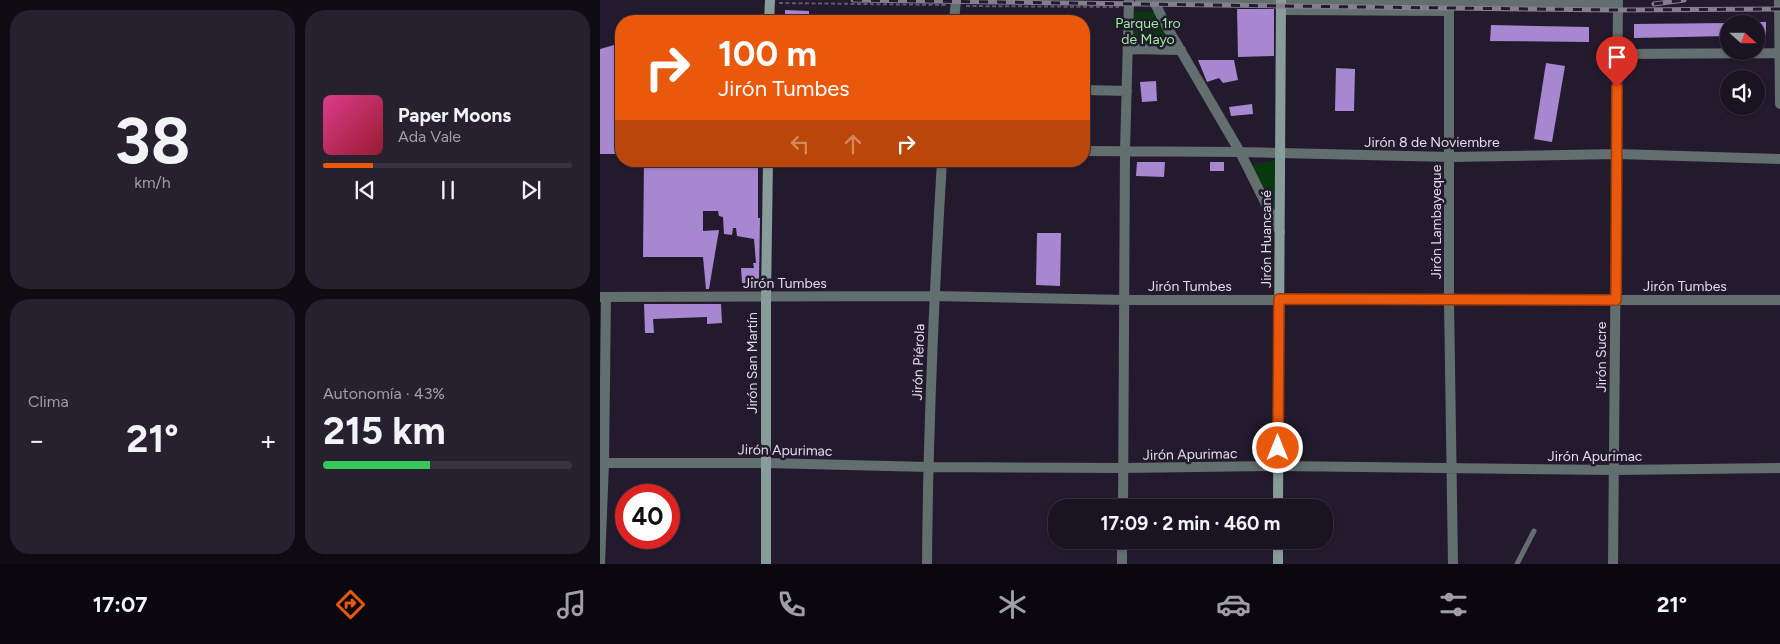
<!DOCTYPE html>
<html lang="es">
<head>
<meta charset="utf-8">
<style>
  :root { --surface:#1a1422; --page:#27212f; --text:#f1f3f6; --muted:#9f9ea5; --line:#383340; --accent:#ea580c }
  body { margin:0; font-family:Figtree,sans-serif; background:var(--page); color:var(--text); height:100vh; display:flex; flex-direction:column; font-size:19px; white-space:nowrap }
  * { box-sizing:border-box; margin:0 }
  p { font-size:16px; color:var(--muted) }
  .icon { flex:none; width:28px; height:28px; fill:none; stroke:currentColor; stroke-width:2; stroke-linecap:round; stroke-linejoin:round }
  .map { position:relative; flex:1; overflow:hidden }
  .panel { display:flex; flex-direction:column; gap:10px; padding:10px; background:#0e0b13; width:600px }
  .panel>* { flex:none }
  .guide { position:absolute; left:15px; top:15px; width:475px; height:152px; border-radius:20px; box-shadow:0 1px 4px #0004,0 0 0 1px var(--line); background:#ea580c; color:#fff; overflow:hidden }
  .needle { width:32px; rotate:111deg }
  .buttons { position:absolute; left:1120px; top:15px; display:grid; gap:10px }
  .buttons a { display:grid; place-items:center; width:45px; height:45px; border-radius:50%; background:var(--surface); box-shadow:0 1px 4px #0004,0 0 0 1px var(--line); font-size:25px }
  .speed { position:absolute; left:15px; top:484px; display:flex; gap:10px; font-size:25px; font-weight:700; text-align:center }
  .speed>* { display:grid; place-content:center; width:65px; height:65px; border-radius:50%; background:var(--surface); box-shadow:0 1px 4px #0004,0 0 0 1px var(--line); line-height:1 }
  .speed .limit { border:8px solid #d22; background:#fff; color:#111 }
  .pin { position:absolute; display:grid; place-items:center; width:42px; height:42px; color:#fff; margin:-51px -21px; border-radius:50% 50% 50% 0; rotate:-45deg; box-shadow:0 0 5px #0007 }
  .pin .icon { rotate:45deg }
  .me { position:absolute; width:55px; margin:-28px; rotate:0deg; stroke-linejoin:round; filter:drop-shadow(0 0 4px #0008) }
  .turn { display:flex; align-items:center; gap:18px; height:105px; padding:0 20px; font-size:22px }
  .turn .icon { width:65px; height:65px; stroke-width:2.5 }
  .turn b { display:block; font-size:35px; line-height:42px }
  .lanes { display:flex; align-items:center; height:48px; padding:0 20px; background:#0003; justify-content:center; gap:25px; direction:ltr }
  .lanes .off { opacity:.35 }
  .big { font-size:38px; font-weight:700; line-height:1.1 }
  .panel .card { flex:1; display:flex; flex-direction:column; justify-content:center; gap:8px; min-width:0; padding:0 18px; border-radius:20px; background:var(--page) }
  .panel .dial { align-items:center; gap:0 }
  .dial b { font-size:65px; line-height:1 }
  .song { display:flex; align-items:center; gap:15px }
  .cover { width:60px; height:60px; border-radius:8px; background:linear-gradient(135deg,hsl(330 70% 55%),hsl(350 70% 35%)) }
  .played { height:5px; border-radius:2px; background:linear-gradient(90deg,var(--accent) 20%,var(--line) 20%) }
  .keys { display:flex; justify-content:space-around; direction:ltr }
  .heat { display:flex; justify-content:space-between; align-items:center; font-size:28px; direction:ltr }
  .charge { height:8px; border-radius:4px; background:linear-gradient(90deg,#34c759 43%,var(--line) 0) }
  .panel .tiles { flex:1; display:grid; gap:10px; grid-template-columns:repeat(2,1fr) }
  .trip { position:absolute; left:448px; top:499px; width:285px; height:50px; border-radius:20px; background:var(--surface); box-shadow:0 1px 4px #0004,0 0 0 1px var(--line); font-weight:700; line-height:50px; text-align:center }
  .tab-bar { display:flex; height:80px; justify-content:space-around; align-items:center; background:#0a080e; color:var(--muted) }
  .tab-bar .icon { width:35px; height:35px }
  .tab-bar .active { color:var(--accent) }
  .tab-bar b { font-size:22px; color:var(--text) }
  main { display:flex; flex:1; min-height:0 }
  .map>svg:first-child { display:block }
</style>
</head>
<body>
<main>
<section class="panel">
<div class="tiles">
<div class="card dial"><b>38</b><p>km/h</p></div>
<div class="card">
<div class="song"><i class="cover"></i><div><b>Paper Moons</b><p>Ada Vale</p></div></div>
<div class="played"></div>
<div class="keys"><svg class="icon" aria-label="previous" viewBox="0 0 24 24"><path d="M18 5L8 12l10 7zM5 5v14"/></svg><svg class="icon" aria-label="pause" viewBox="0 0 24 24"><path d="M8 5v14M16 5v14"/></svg><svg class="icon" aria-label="next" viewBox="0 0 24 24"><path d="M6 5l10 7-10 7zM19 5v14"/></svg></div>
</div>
<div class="card"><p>Clima</p>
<div class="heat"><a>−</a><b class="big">21°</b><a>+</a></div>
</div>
<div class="card"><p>Autonomía · 43%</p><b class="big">215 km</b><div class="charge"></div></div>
</div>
</section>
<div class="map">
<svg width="1180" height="564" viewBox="0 0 1180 564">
  <rect width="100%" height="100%" fill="#231b2d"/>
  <path fill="#07380e" d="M 531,12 L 557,12 L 577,48 L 531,47 Z
    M 675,160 L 675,209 L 651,165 Z"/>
  <path fill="#a787d0" d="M 637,9 L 674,9 L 674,56 L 638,57 Z
    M 185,10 L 209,11 L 209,21 L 185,21 Z
    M 1156,22 L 1166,22 L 1166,36 L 1156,36 Z
    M 1129,23 L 1129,36 L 1034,38 L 1034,24 Z
    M 891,25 L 989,27 L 989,42 L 890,41 Z
    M 21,43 L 21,154 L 0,154 L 0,49 Z
    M 598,60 L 634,60 L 638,80 L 623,83 L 619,78 L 607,82 Z
    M 946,63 L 965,66 L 952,142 L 934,139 Z
    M 736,68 L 755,69 L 754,111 L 735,111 Z
    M 556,81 L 557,101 L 542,102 L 540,82 Z
    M 652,104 L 653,114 L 631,116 L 629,107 Z
    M 44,161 L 158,161 L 158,218 L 160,218 L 159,280 L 158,289 L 155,289 L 155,285 L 142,283 L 141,268 L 154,268 L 153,263 L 156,263 L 154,239 L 137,236 L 136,228 L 133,228 L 132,235 L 124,234 L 123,217 L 119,216 L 118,211 L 103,211 L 103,231 L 119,230 L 109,289 L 106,289 L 103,257 L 43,257 Z
    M 537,162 L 565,162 L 564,177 L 536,176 Z
    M 610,162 L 624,162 L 624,171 L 610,171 Z
    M 437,233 L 461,233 L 460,286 L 436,285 Z
    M 44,304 L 121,304 L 122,323 L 107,324 L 107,317 L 53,319 L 54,333 L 45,333 Z"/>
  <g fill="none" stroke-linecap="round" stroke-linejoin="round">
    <path stroke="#615a6b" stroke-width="2" stroke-dasharray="4 2.5" stroke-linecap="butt" d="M 179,3 L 347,5
      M 366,6 L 519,7"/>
    <path stroke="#626f6e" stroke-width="5" d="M 917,564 L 934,531"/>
    <path stroke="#626f6e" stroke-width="10" d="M 540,0 L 1018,4
      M 849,0 L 849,300 L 853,564
      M 1179,0 L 1180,104
      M 552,1 L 556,5 L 564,22 L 640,152 L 680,232
      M 681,10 L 848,11
      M 354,21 L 356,0
      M 529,49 L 581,50
      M 1018,54 L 1180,53
      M 484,90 L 527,91
      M 484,151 L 640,152 L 850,157 L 1017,154 L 1180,159
      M 0,297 L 334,296 L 525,300 L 1180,300
      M 0,463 L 167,463 L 328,467 L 523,468 L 678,466 L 1014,470 L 1180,468
      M 523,508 L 525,151 L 529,0
      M 0,564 L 4,463 L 6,297
      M 327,564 C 328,430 334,295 342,161
      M 522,564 L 522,540
      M 1013,564 L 1018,0"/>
    <path stroke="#889d9b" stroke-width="10" d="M 169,21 L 170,0
      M 678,508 L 681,0
      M 166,564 L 166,297 L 168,161
      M 678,564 L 678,540"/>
    <defs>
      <path id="rail" d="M 253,0 L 681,6 L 1018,10 L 1180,9
        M 1054,4 L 1084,0"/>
    </defs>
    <use href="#rail" stroke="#857e8e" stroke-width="5"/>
    <use href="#rail" stroke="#231b2d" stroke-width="3" stroke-dasharray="9" stroke-linecap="butt"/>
  </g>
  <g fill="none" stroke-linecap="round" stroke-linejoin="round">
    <defs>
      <path id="route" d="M 678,448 L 679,299 L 1016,300 L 1017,87"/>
    </defs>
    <use href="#route" stroke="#983908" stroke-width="12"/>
    <use href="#route" stroke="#ea580c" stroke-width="9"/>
  </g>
  <g text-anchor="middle" stroke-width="5" stroke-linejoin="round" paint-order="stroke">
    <g font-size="14" fill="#99ef9c" stroke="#231b2d">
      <text x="548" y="28">Parque 1ro<tspan x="548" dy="16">de Mayo</tspan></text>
    </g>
    <g font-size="14" fill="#e1dce9" stroke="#231b2d">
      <text x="832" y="147">Jirón 8 de Noviembre</text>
      <text transform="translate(836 222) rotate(-90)" y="5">Jirón Lambayeque</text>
      <text transform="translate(666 239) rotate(-90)" y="5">Jirón Huancané</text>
      <text x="185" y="288">Jirón Tumbes</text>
      <text x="590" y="291">Jirón Tumbes</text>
      <text x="1085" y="291">Jirón Tumbes</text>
      <text transform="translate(1001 357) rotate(-90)" y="5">Jirón Sucre</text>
      <text transform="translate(318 362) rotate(-88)" y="5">Jirón Piérola</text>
      <text transform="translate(152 363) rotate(-90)" y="5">Jirón San Martín</text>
      <text transform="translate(185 450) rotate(1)" y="5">Jirón Apurimac</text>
      <text transform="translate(590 454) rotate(-1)" y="5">Jirón Apurimac</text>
      <text x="995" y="461">Jirón Apurimac</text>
    </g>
  </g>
</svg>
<div class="buttons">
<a><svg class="needle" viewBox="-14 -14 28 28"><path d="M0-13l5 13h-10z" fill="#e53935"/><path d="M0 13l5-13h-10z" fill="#9f9ea5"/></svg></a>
<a><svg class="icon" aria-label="sound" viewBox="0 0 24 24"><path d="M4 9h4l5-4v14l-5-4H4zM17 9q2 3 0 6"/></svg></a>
</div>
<div class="speed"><div class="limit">40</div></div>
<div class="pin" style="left:1017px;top:87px;background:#d93025"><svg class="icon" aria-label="arrive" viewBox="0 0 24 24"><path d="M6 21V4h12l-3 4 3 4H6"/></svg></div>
<svg class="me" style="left:678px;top:448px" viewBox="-20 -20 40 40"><circle r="17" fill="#ea580c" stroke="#fff" stroke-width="3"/><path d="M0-11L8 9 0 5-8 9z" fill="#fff"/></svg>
<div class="trip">17:09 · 2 min · 460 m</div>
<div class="guide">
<div class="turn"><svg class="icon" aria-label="right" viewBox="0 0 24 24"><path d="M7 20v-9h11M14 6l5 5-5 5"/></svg><div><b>100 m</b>Jirón Tumbes</div></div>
<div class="lanes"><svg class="icon off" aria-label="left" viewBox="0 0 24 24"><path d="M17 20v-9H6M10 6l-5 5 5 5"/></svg><svg class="icon off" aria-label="ahead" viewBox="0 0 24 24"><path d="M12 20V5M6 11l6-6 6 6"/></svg><svg class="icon" aria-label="right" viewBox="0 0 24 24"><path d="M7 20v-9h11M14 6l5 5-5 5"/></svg></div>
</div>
</div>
</main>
<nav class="tab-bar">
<b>17:07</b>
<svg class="icon active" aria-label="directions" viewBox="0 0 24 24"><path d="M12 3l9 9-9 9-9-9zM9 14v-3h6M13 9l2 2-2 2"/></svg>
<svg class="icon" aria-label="music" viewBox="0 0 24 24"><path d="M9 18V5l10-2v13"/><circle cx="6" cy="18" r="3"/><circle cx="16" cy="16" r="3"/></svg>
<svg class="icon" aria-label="phone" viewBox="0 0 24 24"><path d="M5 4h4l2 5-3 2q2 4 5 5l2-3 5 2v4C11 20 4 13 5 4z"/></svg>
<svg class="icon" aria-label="climate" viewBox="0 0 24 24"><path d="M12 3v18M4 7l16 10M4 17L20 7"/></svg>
<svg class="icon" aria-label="car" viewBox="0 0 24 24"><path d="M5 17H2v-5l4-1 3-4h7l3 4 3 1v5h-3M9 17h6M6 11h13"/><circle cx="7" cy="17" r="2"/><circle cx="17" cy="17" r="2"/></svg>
<svg class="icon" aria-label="filters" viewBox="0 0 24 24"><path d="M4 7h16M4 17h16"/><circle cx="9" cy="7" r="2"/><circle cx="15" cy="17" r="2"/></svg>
<b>21°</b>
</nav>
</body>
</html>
